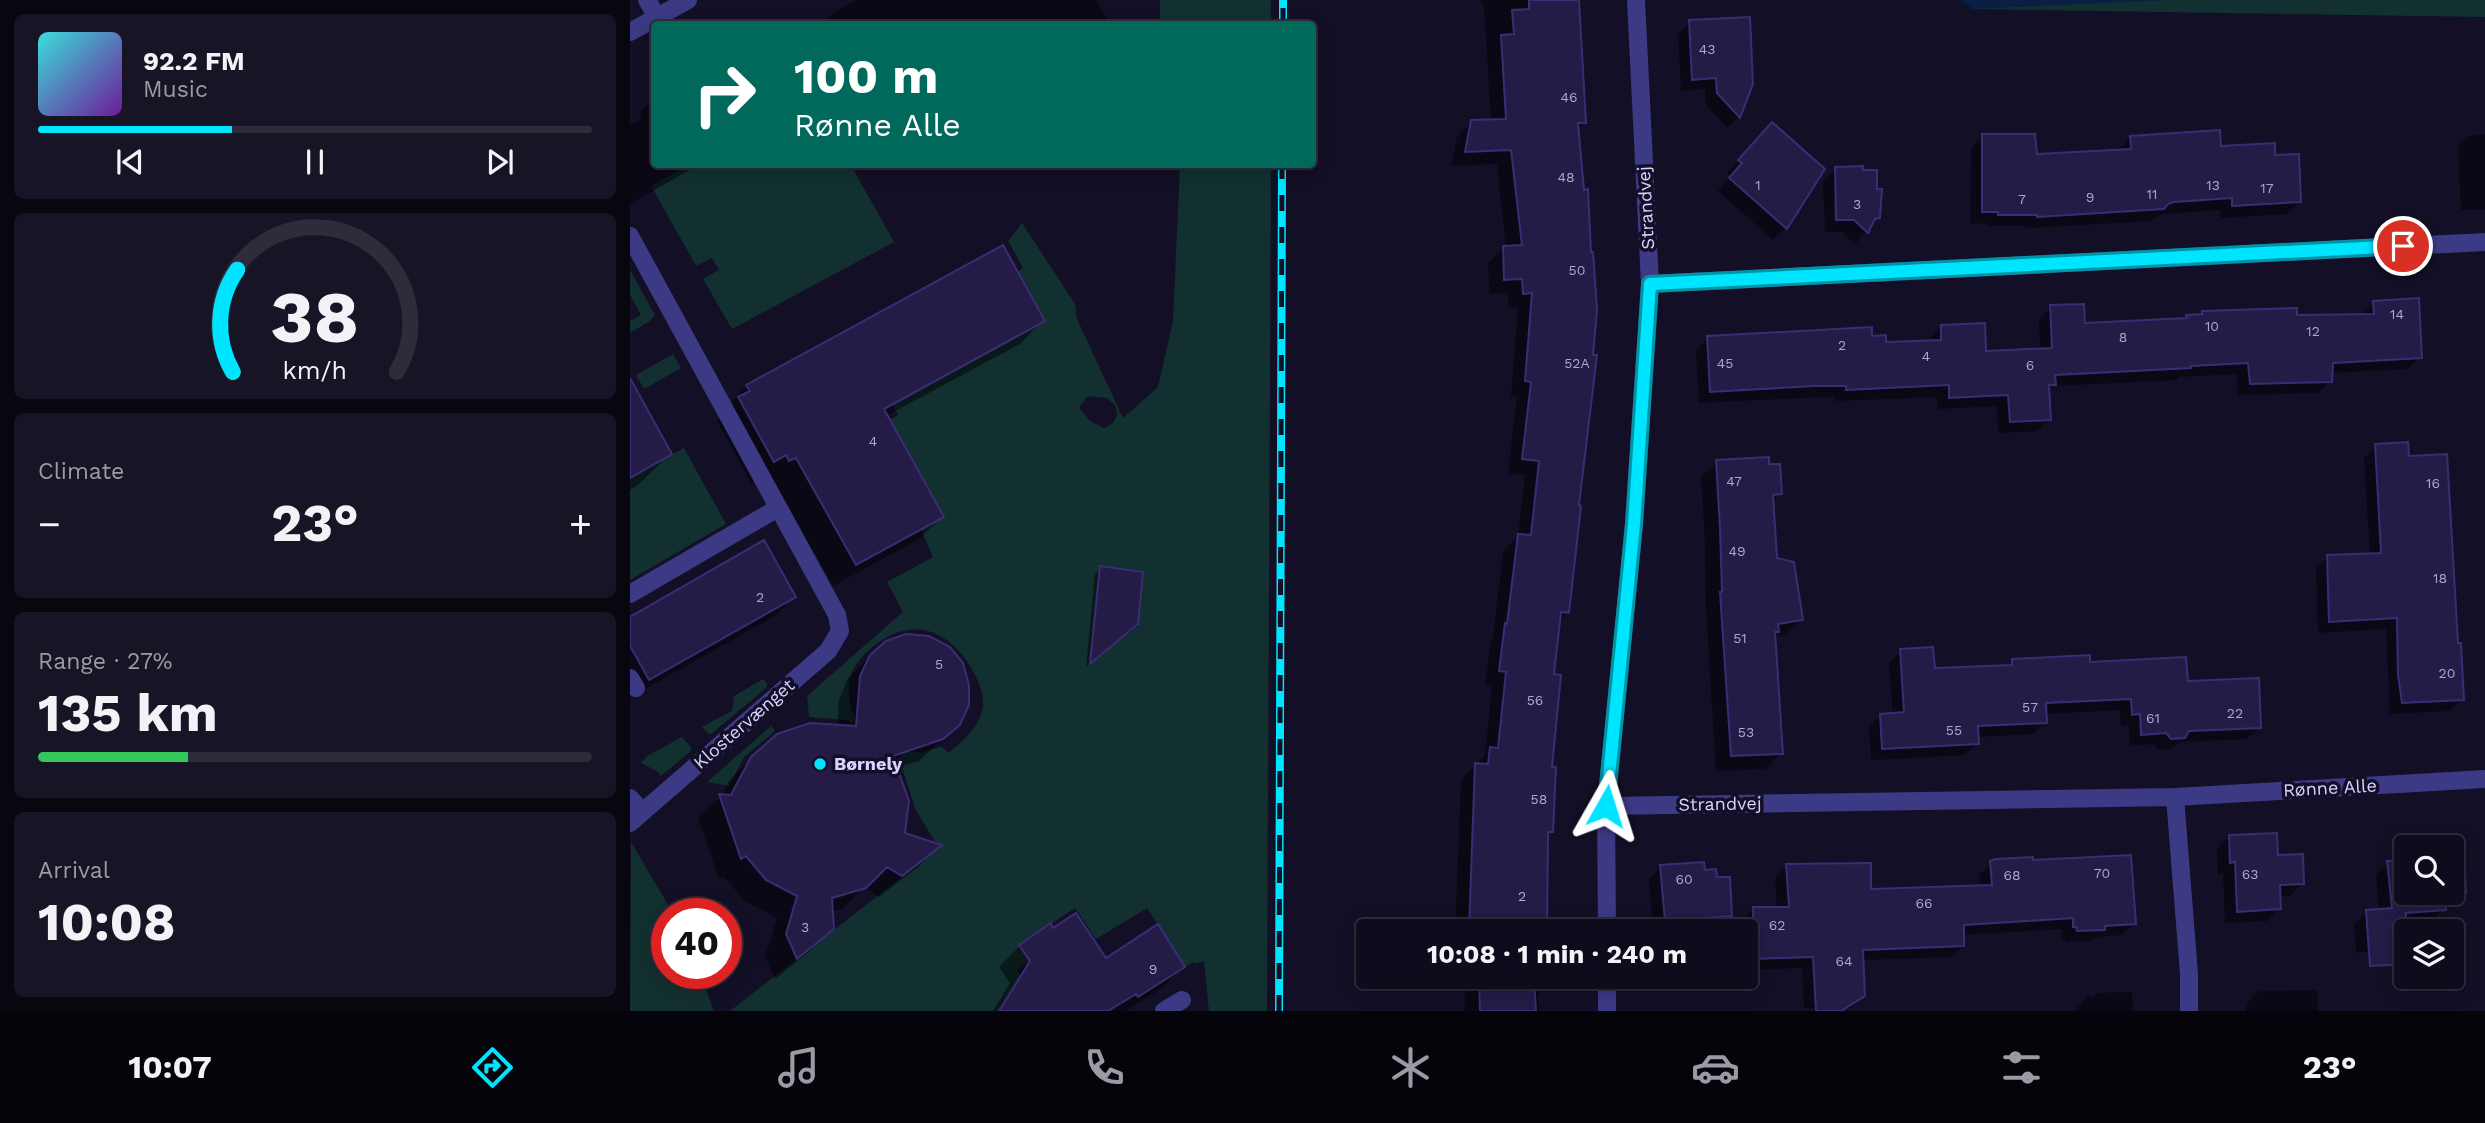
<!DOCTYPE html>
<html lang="en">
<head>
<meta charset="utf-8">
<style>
  :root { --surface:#0e0b1c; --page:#171425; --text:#f1f3f6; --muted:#9b9ba3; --line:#2e2b3b; --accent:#00e5ff }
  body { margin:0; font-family:"Work Sans",sans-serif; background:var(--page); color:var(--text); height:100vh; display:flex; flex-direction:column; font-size:26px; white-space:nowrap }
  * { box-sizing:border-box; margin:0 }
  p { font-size:23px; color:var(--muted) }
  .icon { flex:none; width:38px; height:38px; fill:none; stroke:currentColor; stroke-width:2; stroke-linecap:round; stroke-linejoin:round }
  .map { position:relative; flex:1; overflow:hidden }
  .panel { display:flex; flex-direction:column; gap:14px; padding:14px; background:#08060f; width:630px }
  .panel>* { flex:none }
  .guide { position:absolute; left:21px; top:21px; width:665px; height:147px; border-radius:7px; box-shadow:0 4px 18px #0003,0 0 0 2px var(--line); background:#00695c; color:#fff; overflow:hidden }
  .tools { position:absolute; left:1764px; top:835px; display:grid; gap:14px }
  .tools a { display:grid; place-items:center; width:70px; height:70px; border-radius:7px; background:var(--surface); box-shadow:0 4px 18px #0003,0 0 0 2px var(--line); font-size:35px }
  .speed { position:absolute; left:21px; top:898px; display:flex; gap:14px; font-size:35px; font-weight:700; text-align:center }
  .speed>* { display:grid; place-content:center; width:91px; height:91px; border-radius:50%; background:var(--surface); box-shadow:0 4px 18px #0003,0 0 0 2px var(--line); line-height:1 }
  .speed .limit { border:10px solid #d22; background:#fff; color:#111 }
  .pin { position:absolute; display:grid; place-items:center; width:60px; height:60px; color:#fff; margin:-30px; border:4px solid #fff; border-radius:50%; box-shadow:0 2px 7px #0007 }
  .me { position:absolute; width:77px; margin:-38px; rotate:6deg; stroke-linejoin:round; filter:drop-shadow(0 0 5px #0008) }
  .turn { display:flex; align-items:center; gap:24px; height:147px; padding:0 28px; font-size:32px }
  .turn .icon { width:91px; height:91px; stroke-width:2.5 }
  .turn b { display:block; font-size:49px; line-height:60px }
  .big { font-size:52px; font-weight:700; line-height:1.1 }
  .panel .card { flex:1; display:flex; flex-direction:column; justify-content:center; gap:10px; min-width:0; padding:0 24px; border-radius:10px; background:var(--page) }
  .panel .dial { align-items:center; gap:0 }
  .dial svg { height:182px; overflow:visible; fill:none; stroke:var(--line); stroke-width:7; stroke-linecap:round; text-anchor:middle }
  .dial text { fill:var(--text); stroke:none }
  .song { display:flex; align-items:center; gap:21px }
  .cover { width:84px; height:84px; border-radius:10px; background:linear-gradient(135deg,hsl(180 70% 55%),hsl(280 70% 35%)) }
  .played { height:7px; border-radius:4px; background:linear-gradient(90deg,var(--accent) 35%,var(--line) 35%) }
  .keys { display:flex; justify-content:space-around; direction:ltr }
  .heat { display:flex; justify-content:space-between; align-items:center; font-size:38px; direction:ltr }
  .charge { height:10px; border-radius:5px; background:linear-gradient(90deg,#34c759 27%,var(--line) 0) }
  .trip { position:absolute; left:726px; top:919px; width:402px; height:70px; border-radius:7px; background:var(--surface); box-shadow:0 4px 18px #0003,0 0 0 2px var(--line); font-weight:700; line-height:70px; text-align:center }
  .menu { display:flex; height:112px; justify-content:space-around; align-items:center; background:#06040b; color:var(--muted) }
  .menu .icon { width:49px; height:49px }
  .menu .on { color:var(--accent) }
  .menu b { font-size:32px; color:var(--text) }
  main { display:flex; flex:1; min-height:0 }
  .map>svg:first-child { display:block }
</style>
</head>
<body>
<main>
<section class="panel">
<div class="card">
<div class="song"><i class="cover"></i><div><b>92.2 FM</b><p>Music</p></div></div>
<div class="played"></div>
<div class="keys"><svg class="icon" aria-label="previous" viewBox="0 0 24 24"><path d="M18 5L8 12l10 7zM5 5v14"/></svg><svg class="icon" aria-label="pause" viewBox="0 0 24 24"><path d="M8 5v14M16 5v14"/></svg><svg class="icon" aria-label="next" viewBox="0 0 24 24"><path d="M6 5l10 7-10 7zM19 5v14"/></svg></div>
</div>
<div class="card dial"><svg viewBox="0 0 100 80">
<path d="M14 69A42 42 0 1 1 86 69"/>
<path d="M14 69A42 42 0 0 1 16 24" stroke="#00e5ff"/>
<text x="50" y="56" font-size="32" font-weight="700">38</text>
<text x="50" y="72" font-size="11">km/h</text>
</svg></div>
<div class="card"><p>Climate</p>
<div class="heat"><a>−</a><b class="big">23°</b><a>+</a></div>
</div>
<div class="card"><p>Range · 27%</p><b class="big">135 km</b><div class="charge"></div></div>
<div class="card"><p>Arrival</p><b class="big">10:08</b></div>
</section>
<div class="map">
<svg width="1855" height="1011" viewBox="0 0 1855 1011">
  <rect width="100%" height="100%" fill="#130f26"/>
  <path fill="#12302f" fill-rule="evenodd" d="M 530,0 L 641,0 L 641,24 L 530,24 Z
    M 1337,0 L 1855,0 L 1855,17 L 1342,9 Z
    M 60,164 L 221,165 L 264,242 L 102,329 L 73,279 L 89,270 L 82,258 L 66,266 L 21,186 Z
    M 550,165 L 641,165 L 637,1011 L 579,1011 L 574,961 L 564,964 L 563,962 L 555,967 L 517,908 L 466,939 L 445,908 L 389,945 L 400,961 L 387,970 L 401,993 L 371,1011 L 100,1011 L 309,848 L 285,809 L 273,770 L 267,760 L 275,751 L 291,753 L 312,746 L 318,753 C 330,743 343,733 350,717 C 357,701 351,686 343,671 C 318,626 277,615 238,651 C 215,672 215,691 225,719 L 222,723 L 217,720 L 179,717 L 177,696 L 273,612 L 257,582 L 303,557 L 291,530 L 314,517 L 277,451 L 250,425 L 268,415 L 262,405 L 387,272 L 393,268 L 378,241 L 392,223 L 445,304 L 447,319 L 493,418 L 528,387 L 543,321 ZM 458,396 L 477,398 L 485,405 L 487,415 L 483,423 L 474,428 L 460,421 L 449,407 ZM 513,572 L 508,626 L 461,663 Z
    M 0,270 L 25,315 L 20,321 L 0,333 L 0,321 L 11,315 L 0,295 Z
    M 43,354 L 51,368 L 14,389 L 6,375 Z
    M 54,448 L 96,524 L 0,580 L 0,477 Z
    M 133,679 L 137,684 L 136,688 L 80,735 L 72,727 L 102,711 L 104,696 Z
    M 141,726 L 145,731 L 114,757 L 99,786 L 77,782 Z
    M 52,737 L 61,747 L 61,751 L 31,776 L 27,771 L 11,763 L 17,756 Z
    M 1,842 L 43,913 L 37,914 L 37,973 L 70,973 L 84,1011 L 0,1011 Z"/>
  <path fill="#0a1f44" d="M 1330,0 L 1538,0 L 1343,9 Z"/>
  <path fill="#0007" d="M 227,0 L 466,0 L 480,24 L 192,24 L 205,12 Z
    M 851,0 L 947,0 L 955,122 L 947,130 L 938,612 L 928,622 L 922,675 L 921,831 L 917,836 L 915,931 L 825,931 L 831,780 L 855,755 L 862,686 L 855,685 L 861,640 L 863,637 L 873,551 L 888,536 L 895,475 L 878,473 L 887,396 L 881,396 L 888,307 L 879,308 L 878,293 L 860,294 L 858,263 L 873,248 L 876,248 L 867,164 L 821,166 L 827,137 L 842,122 L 861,121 L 854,5 L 851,5 Z
    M 1060,22 L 1122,84 L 1108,117 L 1097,128 L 1076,105 L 1075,89 L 1051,91 L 1048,34 Z
    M 24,98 L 24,164 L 70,164 L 0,204 L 0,125 L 12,119 L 9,114 Z
    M 1855,134 L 1855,210 L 1831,210 L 1828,147 L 1840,135 Z
    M 1130,136 L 1192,169 L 1155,228 L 1143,240 L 1088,191 L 1101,177 L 1097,173 Z
    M 1353,136 L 1405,156 L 1488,150 L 1500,138 L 1644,157 L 1669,202 L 1657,214 L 1591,218 L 1590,210 L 1531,214 L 1520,221 L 1396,228 L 1396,226 L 1356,226 L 1356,223 L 1340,224 L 1341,148 Z
    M 1206,169 L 1248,218 L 1225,244 L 1212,232 L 1195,232 L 1193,181 Z
    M 1744,303 L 1790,357 L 1778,369 L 1701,373 L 1700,381 L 1688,393 L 1608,395 L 1607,374 L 1549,377 L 1547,380 L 1422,386 L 1418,390 L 1419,419 L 1407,431 L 1368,433 L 1367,406 L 1308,409 L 1307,397 L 1205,401 L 1204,397 L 1171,398 L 1069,403 L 1066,350 L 1078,338 L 1241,338 L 1255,343 L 1299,342 L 1299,339 L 1311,327 L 1354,353 L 1410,350 L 1409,319 L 1421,307 L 1453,325 L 1554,320 L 1557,317 L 1569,316 L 1573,312 L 1665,317 L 1731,316 Z
    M 412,321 L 390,344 L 256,416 L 312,517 L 289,539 L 203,586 L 143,479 L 136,483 L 133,477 L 121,483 L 87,421 L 96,412 L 95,409 L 117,386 Z
    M 0,400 L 40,454 L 9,484 L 0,490 Z
    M 1746,446 L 1777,458 L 1826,645 L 1832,699 L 1820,711 L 1760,714 L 1756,629 L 1688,633 L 1686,569 L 1698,557 L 1740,556 L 1734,458 Z
    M 1087,462 L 1150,494 L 1141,502 L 1145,560 L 1171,620 L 1156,635 L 1144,637 L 1151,753 L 1135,769 L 1086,771 L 1076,609 L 1075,545 L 1071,477 Z
    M 471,568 L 500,629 L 456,667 L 465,574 Z
    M 164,597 L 146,615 L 1,697 L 0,618 Z
    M 1271,651 L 1303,670 L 1377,667 L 1383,661 L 1459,663 L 1557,683 L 1629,727 L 1617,739 L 1549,742 L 1542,749 L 1529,750 L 1524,744 L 1500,746 L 1499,725 L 1491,726 L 1490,710 L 1415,714 L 1415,722 L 1403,734 L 1346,737 L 1347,743 L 1335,755 L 1241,760 L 1239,727 L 1251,715 L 1263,715 L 1259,663 Z
    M 241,656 L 328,724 L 289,761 L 265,768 L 273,834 L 309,846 L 288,867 L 249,897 L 234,887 L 212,909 L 201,912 L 202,928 L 180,951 L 145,979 L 135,957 L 147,918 L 115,901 L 94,877 L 89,879 L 68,817 L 92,796 L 99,781 L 122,758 L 207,727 L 209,700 L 218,678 Z
    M 1599,837 L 1646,856 L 1672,883 L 1660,896 L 1649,896 L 1649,909 L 1637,921 L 1595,923 L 1593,874 L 1588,874 L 1587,849 Z
    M 1776,856 L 1776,892 L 1822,892 L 1822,857 L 1832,857 L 1835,892 L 1822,905 L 1814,905 L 1814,909 L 1802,921 L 1779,923 L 1780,931 L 1776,931 L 1776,941 L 1768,949 L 1726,953 L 1724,924 L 1737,912 L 1749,911 L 1746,875 L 1758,863 L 1770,862 Z
    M 1361,863 L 1504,923 L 1492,935 L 1465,937 L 1461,941 L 1435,942 L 1435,938 L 1432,939 L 1432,929 L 1332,935 L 1333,946 L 1321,957 L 1232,960 L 1233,996 L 1221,1008 L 1174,1008 L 1172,968 L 1116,970 L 1116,931 L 1112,931 L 1112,921 L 1123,909 L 1147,909 L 1145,878 L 1157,866 L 1239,890 L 1350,887 L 1349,875 Z
    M 1031,867 L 1073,872 L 1100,916 L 1088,928 L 1023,931 L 1019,879 Z
    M 423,930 L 475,960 L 553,967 L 532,988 L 495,1011 L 363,1011 L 380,983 L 369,967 L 390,946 Z
    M 834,976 L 908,976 L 909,1011 L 835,1011 Z
    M 1688,990 L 1688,1011 L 1616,1011 L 1617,1003 L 1629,991 Z
    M 1502,992 L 1503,1011 L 1445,1011 L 1457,996 L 1463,997 L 1467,993 Z"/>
  <path fill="#241b47" stroke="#3b2d73" stroke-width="2" d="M 899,0 L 949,0 L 956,123 L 948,123 L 954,190 L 958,189 L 961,252 L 963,252 L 967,310 L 963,355 L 967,355 L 949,505 L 951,506 L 939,613 L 931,612 L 924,674 L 931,675 L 922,767 L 926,767 L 923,832 L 918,832 L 917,931 L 839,931 L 845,763 L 858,764 L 860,747 L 868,748 L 876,672 L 869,671 L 875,623 L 877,624 L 888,534 L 901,535 L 909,461 L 892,459 L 901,382 L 895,381 L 902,293 L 893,294 L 892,279 L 874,280 L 873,246 L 892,245 L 881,150 L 835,152 L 841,120 L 876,119 L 871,35 L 884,34 L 882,10 L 899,9 Z
    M 1120,17 L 1123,84 L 1110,118 L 1087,93 L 1086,78 L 1062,80 L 1059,20 Z
    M 1142,122 L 1195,169 L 1157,229 L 1099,178 L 1112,163 L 1108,160 Z
    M 1590,130 L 1591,146 L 1645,143 L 1645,155 L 1669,154 L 1671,202 L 1602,206 L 1602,198 L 1544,202 L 1538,204 L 1534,209 L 1407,217 L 1407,215 L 1368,215 L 1368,212 L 1352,212 L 1352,134 L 1405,134 L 1407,154 L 1501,149 L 1500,136 Z
    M 1233,166 L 1233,170 L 1247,170 L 1247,189 L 1252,189 L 1250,218 L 1245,219 L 1238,233 L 1224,220 L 1206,220 L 1205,167 Z
    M 373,245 L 415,321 L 254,409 L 314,517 L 226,565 L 166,458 L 159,461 L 156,455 L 144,462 L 108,397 L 120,391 L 116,385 Z
    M 1789,298 L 1792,358 L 1703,363 L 1702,382 L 1620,384 L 1618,363 L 1561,366 L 1561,368 L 1425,375 L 1426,385 L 1419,385 L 1421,420 L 1380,422 L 1378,395 L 1319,398 L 1319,385 L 1216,390 L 1216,386 L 1184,386 L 1080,392 L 1077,336 L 1242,327 L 1242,336 L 1256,335 L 1256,342 L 1311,340 L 1311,325 L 1355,323 L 1356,351 L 1422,348 L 1420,305 L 1454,304 L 1455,323 L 1557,318 L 1556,315 L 1572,314 L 1572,311 L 1667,308 L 1667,315 L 1744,314 L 1743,301 Z
    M 0,378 L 42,454 L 0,478 Z
    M 1778,442 L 1779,456 L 1817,454 L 1828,643 L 1831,643 L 1834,700 L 1772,703 L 1768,675 L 1767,618 L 1699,622 L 1697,555 L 1751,553 L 1745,444 Z
    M 1139,457 L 1139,464 L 1150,464 L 1152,494 L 1143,495 L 1147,558 L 1164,562 L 1173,620 L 1148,624 L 1149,632 L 1145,632 L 1153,754 L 1101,756 L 1090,592 L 1092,592 L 1090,528 L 1086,460 Z
    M 134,540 L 166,597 L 19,680 L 0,646 L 0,617 Z
    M 470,566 L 513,572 L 508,624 L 460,664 Z
    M 276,634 L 299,636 L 320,647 L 333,663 L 339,685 L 339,705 L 330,725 L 313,739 L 263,756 L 279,801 L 275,833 L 312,845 L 272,876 L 257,867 L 236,888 L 202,898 L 204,929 L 167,959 L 156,934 L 167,896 L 136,880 L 116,856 L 111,859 L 89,794 L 101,795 L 121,757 L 147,734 L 180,723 L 226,726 L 230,676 L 240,655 L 256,641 Z
    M 1303,647 L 1305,668 L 1382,665 L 1382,659 L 1460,655 L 1460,662 L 1556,657 L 1558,681 L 1629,678 L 1631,728 L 1559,731 L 1555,738 L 1541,739 L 1536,733 L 1511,735 L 1510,714 L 1502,715 L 1501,699 L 1416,703 L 1417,723 L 1348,726 L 1349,744 L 1252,749 L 1250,714 L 1274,712 L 1270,649 Z
    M 1647,833 L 1648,855 L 1673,854 L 1674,884 L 1650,885 L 1651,909 L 1607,912 L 1605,862 L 1600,863 L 1599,835 Z
    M 1501,855 L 1506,924 L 1475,926 L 1475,930 L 1447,931 L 1446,927 L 1443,927 L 1443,918 L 1334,925 L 1334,946 L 1233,950 L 1235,996 L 1211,1011 L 1186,1011 L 1183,957 L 1124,959 L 1123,907 L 1159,907 L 1156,864 L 1241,863 L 1241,889 L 1362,885 L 1360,861 L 1366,859 L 1403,857 L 1403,860 Z
    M 1834,855 L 1836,893 L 1815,895 L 1816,910 L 1776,913 L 1776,964 L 1740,966 L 1736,910 L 1762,908 L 1757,861 L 1776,860 L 1776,892 L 1822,892 L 1822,856 Z
    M 1074,862 L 1075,870 L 1086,869 L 1087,877 L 1100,877 L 1102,916 L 1035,921 L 1030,865 Z
    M 446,913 L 476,958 L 528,924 L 555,967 L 508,997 L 506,994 L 478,1011 L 369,1011 L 400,961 L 389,945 L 421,923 L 423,928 Z
    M 849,976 L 904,976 L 906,1011 L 850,1011 Z"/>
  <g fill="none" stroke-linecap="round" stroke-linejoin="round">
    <path stroke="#3d3a85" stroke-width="18" d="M 17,0 L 27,17
      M 0,236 L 207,615
      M 0,594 L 148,508
      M 0,678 L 6,688"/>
    <path stroke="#3d3a85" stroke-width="18" d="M 0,32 L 58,0
      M 1020,284 L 1855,242
      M 1545,797 L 1559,974 L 1559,1011
      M 0,798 L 13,812
      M 976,806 L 1545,797 L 1855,779
      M 0,823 L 198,651 L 210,631 L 207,615
      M 534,1011 L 552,1000"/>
    <path stroke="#3d3a85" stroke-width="18" d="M 977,931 L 976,806 L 1004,524 L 1020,284 L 1006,0
      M 977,976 L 977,1011"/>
    <defs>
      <path id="rail" d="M 653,24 L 653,0
        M 649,1011 L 652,164"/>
    </defs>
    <use href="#rail" stroke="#00e5ff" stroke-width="8"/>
    <use href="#rail" stroke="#130f26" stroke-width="5" stroke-dasharray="16" stroke-linecap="butt"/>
  </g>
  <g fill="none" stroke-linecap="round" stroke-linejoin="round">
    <defs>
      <path id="route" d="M 976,806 L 1004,524 L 1020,284 L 1773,246"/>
    </defs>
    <use href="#route" stroke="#0095a6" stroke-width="18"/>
    <use href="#route" stroke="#00e5ff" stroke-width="12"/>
  </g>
  <circle fill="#00e5ff" stroke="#130f26" stroke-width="2.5" cx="190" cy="764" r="7"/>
  <g text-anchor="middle" stroke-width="7" stroke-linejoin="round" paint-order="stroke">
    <g font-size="14" fill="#aca6d1">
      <text x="1077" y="54">43</text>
      <text x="939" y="102">46</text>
      <text x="936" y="182">48</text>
      <text x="1128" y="190">1</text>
      <text x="1583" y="190">13</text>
      <text x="1637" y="193">17</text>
      <text x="1522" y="199">11</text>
      <text x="1460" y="202">9</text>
      <text x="1392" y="204">7</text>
      <text x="1227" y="209">3</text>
      <text x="947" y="275">50</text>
      <text x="1767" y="319">14</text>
      <text x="1582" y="331">10</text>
      <text x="1683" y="336">12</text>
      <text x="1493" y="342">8</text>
      <text x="1212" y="350">2</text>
      <text x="1296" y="361">4</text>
      <text x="947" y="368">52A</text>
      <text x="1095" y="368">45</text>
      <text x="1400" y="370">6</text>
      <text x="243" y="446">4</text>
      <text x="1104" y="486">47</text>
      <text x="1803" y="488">16</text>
      <text x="1107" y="556">49</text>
      <text x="1810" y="583">18</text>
      <text x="130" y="602">2</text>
      <text x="1110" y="643">51</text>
      <text x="309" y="669">5</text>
      <text x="1817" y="678">20</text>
      <text x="905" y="705">56</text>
      <text x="1400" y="712">57</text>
      <text x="1605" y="718">22</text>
      <text x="1523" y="723">61</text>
      <text x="1324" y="735">55</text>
      <text x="1116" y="737">53</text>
      <text x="909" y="804">58</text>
      <text x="1472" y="878">70</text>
      <text x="1620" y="879">63</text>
      <text x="1382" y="880">68</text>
      <text x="1054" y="884">60</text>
      <text x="892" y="901">2</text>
      <text x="1294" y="908">66</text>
      <text x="1147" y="930">62</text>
      <text x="175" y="932">3</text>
      <text x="1214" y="966">64</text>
      <text x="523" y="974">9</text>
    </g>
    <g font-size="18" fill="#d9d4ff" stroke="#130f26">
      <text transform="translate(1016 208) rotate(-93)" y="6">Strandvej</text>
      <text transform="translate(114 724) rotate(-41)" y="6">Klostervænget</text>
      <text transform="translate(1700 788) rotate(-3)" y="6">Rønne Alle</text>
      <text transform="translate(1090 804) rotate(-1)" y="6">Strandvej</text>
    </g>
    <g font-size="18" font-weight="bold" fill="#d9d4ff" stroke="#130f26" text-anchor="start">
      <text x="204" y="770">Børnely</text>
    </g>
  </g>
</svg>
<div class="tools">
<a><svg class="icon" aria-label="search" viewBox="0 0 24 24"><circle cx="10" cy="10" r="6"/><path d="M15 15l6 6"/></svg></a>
<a><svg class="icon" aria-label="layers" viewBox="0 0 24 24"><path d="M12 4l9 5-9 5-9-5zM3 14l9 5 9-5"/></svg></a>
</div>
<div class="speed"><div class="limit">40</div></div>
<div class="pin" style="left:1773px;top:246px;background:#d93025"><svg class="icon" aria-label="arrive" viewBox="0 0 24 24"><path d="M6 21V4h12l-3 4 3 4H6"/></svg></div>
<svg class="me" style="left:976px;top:806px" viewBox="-20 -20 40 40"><path d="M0-17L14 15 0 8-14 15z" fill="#00e5ff" stroke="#fff" stroke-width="4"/></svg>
<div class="trip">10:08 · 1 min · 240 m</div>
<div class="guide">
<div class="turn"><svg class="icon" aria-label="right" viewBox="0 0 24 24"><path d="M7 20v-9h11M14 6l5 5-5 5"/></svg><div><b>100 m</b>Rønne Alle</div></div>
</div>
</div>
</main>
<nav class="menu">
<b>10:07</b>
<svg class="icon on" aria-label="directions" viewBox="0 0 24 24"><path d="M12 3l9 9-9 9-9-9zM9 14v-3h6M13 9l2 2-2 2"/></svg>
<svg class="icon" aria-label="music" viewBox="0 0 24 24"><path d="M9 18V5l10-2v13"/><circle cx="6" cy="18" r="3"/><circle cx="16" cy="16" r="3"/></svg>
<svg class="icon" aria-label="phone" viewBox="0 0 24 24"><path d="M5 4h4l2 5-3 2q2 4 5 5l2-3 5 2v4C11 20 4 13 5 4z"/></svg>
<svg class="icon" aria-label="climate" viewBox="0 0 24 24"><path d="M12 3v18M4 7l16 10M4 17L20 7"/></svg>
<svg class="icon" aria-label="car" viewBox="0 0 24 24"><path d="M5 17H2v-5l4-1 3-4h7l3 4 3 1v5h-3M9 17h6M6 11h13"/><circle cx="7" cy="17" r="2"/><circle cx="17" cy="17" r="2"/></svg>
<svg class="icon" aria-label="filters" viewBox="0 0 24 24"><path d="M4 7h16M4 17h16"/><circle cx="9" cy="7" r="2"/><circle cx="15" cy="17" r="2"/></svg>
<b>23°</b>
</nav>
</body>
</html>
